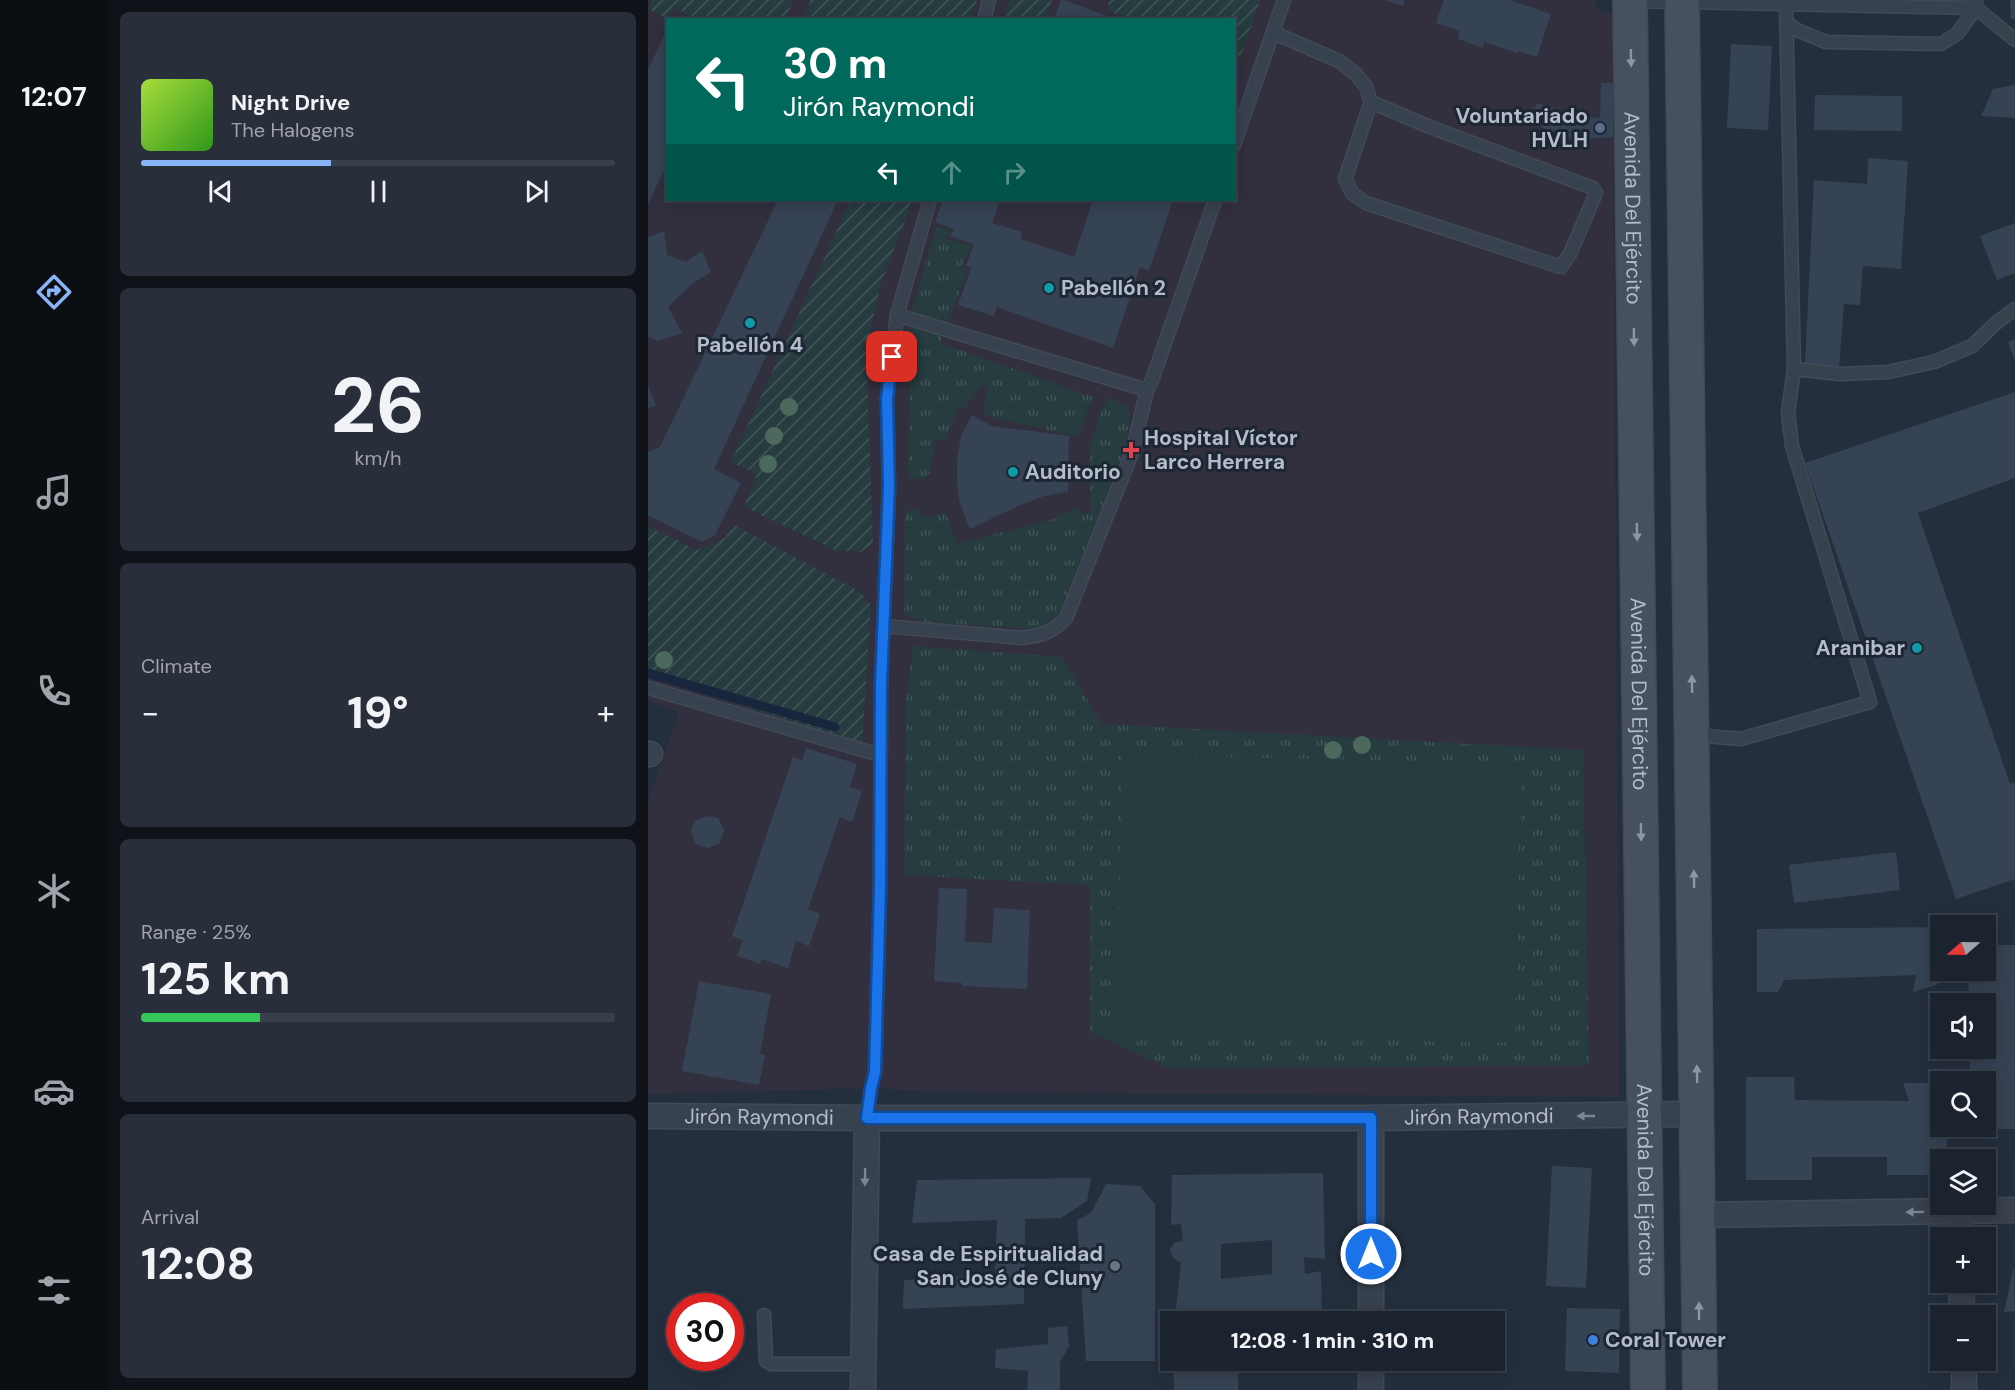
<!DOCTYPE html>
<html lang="en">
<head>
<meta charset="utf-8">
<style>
  :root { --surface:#1b232e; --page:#282f3a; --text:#f1f3f6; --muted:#a0a4aa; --line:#39404a; --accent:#8ab4f8 }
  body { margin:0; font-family:"DM Sans",sans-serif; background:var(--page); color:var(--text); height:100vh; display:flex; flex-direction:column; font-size:22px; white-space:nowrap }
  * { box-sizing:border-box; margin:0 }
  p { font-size:20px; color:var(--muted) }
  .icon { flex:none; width:33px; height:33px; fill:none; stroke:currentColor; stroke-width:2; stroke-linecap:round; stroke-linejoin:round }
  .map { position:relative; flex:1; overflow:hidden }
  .panel { display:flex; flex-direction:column; gap:12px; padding:12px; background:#0f1319; width:540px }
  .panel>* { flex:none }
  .guide { position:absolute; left:18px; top:18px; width:570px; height:183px; border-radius:0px; box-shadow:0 3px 15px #0003,0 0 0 2px var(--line); background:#00695c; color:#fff; overflow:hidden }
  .needle { width:39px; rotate:250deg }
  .controls { position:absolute; left:1282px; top:915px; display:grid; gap:12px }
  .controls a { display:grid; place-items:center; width:66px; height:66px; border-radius:0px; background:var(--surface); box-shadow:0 3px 15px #0003,0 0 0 2px var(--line); font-size:30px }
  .speed { position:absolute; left:18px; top:1293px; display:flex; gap:12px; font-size:30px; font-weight:700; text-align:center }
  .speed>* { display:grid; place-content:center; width:78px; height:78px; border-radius:50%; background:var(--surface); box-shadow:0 3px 15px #0003,0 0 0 2px var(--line); line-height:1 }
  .speed .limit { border:9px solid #d22; background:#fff; color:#111 }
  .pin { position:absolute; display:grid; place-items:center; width:51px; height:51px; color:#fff; margin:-26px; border-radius:12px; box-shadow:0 3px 9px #0006 }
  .me { position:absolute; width:66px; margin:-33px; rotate:0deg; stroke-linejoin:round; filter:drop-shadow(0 0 4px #0008) }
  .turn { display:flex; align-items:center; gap:21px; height:126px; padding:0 18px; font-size:27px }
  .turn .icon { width:78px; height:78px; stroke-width:2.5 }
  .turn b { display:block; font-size:42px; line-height:51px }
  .lanes { display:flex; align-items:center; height:57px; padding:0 18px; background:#0003; justify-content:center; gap:30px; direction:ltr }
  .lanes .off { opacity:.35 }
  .big { font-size:45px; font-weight:700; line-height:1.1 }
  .panel .widget { flex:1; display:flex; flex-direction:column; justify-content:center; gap:9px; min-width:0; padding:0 21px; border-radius:9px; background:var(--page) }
  .panel .dial { align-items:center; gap:0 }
  .dial b { font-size:78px; line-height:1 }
  .song { display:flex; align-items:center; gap:18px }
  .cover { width:72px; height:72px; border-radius:9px; background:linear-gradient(135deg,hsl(80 70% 55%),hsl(110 70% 35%)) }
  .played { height:6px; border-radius:3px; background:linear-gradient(90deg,var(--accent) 40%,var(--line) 40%) }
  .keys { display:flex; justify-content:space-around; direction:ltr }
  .heat { display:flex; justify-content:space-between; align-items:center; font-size:33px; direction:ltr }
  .charge { height:9px; border-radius:4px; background:linear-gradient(90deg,#34c759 25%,var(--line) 0) }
  .trip { position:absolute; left:512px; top:1311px; width:345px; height:60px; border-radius:0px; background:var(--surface); box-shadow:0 3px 15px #0003,0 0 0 2px var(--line); font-weight:700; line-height:60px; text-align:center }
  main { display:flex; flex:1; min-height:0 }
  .tab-bar { display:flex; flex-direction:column; width:108px; justify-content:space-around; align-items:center; background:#0b0e12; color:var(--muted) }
  .tab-bar .icon { width:42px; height:42px }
  .tab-bar .selected { color:var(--accent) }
  .tab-bar b { font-size:27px; color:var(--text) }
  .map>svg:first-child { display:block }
</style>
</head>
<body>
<main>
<nav class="tab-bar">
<b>12:07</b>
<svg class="icon selected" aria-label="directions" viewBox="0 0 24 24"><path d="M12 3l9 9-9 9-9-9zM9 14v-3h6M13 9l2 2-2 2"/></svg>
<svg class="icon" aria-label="music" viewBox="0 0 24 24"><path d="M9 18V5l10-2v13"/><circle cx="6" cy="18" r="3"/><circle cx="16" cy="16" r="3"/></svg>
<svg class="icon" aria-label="phone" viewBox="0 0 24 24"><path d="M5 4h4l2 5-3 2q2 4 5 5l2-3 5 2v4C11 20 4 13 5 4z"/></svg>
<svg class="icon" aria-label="climate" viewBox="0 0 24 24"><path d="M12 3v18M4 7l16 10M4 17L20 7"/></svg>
<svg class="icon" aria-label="car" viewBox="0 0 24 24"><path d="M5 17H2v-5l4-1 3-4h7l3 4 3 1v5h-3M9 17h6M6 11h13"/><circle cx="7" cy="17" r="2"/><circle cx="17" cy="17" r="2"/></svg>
<svg class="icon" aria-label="filters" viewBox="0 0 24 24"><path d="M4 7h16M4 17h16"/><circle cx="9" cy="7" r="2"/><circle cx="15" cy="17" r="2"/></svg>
</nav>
<section class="panel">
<div class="widget">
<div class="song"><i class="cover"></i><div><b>Night Drive</b><p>The Halogens</p></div></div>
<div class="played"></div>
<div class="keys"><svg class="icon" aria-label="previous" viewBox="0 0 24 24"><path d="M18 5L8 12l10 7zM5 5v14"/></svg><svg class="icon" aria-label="pause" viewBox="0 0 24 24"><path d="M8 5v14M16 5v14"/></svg><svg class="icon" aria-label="next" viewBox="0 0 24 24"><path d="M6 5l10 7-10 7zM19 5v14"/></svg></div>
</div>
<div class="widget dial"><b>26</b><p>km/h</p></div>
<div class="widget"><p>Climate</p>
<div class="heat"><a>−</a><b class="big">19°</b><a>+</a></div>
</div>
<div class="widget"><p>Range · 25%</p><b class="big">125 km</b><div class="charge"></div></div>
<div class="widget"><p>Arrival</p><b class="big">12:08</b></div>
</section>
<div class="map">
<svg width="1367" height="1390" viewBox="0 0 1367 1390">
  <defs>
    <pattern id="grass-tufts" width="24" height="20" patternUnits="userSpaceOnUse" patternTransform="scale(1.5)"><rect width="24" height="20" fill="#263c3f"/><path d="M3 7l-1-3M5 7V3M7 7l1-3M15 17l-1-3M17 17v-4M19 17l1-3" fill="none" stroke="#435659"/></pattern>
    <pattern id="garden-furrows" width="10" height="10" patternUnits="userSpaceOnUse" patternTransform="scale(1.5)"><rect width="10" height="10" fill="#263c3f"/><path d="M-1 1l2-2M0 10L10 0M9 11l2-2" fill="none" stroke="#435659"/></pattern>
  </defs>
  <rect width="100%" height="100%" fill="#242f3e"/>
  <path fill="#32303f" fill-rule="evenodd" d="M 0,0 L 948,0 L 948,7 L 952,11 L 967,14 L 965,137 L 971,1097 L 288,1092 L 223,1088 L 0,1094 L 0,802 L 31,712 L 0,701 ZM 20,20 L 586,20 L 586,200 L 20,200 Z"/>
  <path fill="url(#grass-tufts)" d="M 288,227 L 302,230 L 298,239 L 324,245 L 313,267 L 320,270 L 292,343 L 445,397 L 436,418 L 431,437 L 335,415 L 339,386 L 333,385 L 316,409 L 310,408 L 298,439 L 288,439 L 282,473 L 276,479 L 263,478 L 260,472 L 263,315 Z
    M 461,397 L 481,408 L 482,418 L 474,459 L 408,621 L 388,629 L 277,622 L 256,615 L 257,511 L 271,510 L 275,518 L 298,513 L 309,544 L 409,518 L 409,514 L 433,508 L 435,515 L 443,512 L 441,450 L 451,416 Z
    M 265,646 L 414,657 L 454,724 L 935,750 L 941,1065 L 523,1069 L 442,1032 L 441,885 L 256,875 L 258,702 Z"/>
  <path fill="url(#garden-furrows)" d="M 4,0 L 145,0 L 138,20 L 50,19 L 27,8 L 18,18 L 0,9 Z
    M 163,0 L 329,0 L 323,19 L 156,19 Z
    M 362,0 L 404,0 L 399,19 L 355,19 Z
    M 461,0 L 612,0 L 592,59 L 587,57 L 586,20 L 487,19 L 460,11 Z
    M 203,200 L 265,200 L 233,283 L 218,348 L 225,543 L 213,552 L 187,550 L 96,507 L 109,474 L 83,462 Z
    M 86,525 L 211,591 L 223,605 L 214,743 L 0,676 L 0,526 L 49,550 L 77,538 Z"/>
  <path fill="#263c3f" d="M 474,754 L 873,764 L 867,1043 L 469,1034 Z"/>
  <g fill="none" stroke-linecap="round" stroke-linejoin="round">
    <path stroke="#17263c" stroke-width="9" d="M 0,673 L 187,727"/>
  </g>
  <path fill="#364354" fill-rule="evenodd" d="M 413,0 L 416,0 L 470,20 L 406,20 Z
    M 737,0 L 756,0 L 755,6 Z
    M 796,0 L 862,0 L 903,14 L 889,57 L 870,51 L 869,53 L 836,42 L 835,48 L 810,39 L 812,31 L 788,23 Z
    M 1362,0 L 1367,0 L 1367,19 L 1363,19 Z
    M 20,28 L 20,162 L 0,204 L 0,69 Z
    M 1083,44 L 1124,46 L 1120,130 L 1079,128 Z
    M 953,83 L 965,83 L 965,137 L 939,139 L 936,141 L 919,138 L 918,135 L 894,128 L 895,126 L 881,122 L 889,103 L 925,115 L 952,118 Z
    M 1367,85 L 1367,118 L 1333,116 L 1345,89 Z
    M 1167,95 L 1254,96 L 1254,131 L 1166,130 Z
    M 1220,158 L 1260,161 L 1253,269 L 1215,266 L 1212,305 L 1196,304 L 1191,367 L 1157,365 L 1166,180 L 1219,184 Z
    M 130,200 L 190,200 L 66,469 L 93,483 L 67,535 L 54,542 L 0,515 L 0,452 L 12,447 Z
    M 295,200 L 352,200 L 344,223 L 374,232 L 372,239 L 426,257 L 445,200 L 525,200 L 501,271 L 492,267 L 465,348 L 349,307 L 346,316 L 310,305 L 323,268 L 318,266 L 326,244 L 302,236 L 306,229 L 287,222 Z
    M 1367,223 L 1367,273 L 1349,280 L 1332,236 Z
    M 16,231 L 19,255 L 38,262 L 54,251 L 63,272 L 45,283 L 20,307 L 34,333 L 10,341 L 0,336 L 0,237 Z
    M 1367,339 L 1367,361 L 1360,342 Z
    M 0,385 L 8,405 L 0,408 Z
    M 1367,392 L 1367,478 L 1270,513 L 1362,784 L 1367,782 L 1367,879 L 1308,899 L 1157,463 Z
    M 324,415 L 344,426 L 421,436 L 420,492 L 396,496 L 370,506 L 322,529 L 312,504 L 309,483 L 309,461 L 313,436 Z
    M 158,748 L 209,764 L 202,787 L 214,791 L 204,822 L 192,817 L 160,909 L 172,914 L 161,946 L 148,941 L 140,968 L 113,959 L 112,964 L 89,956 L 95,940 L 84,936 L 145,757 L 154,760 Z
    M 60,816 L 70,818 L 76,830 L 72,843 L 60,848 L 48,844 L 43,832 L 46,821 Z
    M 1248,852 L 1252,890 L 1146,903 L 1141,865 Z
    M 291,888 L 319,889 L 317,942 L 344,943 L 346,908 L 382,910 L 379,989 L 314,986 L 314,983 L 286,981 Z
    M 1290,927 L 1291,984 L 1265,992 L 1268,975 L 1136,980 L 1130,992 L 1109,992 L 1109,929 Z
    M 1338,945 L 1367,945 L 1367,1129 L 1323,1129 L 1323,1126 L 1338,1126 L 1338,1082 L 1322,1082 L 1322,1048 L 1338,1048 L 1338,1004 L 1321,1004 L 1320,970 L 1338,970 Z
    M 51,981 L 123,994 L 112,1054 L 117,1055 L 111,1085 L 34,1071 Z
    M 1098,1077 L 1146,1077 L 1147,1100 L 1261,1101 L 1255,1083 L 1293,1083 L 1293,1126 L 1299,1126 L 1299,1160 L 1293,1160 L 1293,1175 L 1239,1175 L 1239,1157 L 1164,1157 L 1164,1180 L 1098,1180 Z
    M 904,1166 L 944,1168 L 938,1288 L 898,1286 Z
    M 675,1173 L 677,1259 L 656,1257 L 657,1274 L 673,1271 L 674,1322 L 621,1322 L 621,1316 L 527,1318 L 533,1263 L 525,1258 L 522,1250 L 526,1243 L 535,1241 L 533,1224 L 523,1225 L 524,1175 ZM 624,1240 L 624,1274 L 573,1279 L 573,1244 Z
    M 443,1178 L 439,1201 L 413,1218 L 377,1219 L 376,1304 L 255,1309 L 256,1280 L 347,1274 L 349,1220 L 264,1223 L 269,1180 Z
    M 458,1184 L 492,1186 L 507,1204 L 507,1361 L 438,1361 L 429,1220 L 443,1213 Z
    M 1366,1266 L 1367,1311 L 1356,1312 Z
    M 919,1308 L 972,1309 L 971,1373 L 917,1371 Z
    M 419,1326 L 421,1346 L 412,1362 L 412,1390 L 379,1390 L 380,1371 L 347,1368 L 348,1349 L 400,1344 L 400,1328 Z
    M 525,1360 L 590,1360 L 590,1390 L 526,1390 Z"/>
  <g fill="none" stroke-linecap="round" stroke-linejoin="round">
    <defs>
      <path id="service" d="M 983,1 L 1328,8
        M 1328,1 L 1328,8 L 1367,40
        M 336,20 L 341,0
        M 1138,22 L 1149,30 L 1178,42 L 1293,44 L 1309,34 L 1328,8
        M 626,33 L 691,61 L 708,74 L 718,87 L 723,102 L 697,179 L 704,193 L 718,203 L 913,267 L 922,254 L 948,193 L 945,188 L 782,127 L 723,102
        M 586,145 L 636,0
        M 249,315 L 499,390 L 504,380 L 567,200
        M 1146,369 L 1191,374 L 1240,372 L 1286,362 L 1324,346 L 1349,322 L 1367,309
        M 236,626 L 375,638 C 394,635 404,633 418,618 L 484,453 L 499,390
        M 0,688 L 232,755
        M 1046,735 L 1093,739 L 1222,702 L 1144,446 L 1140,413 L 1146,369 L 1138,4
        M 219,1118 L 223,1088 L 227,1072 L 232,888 L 233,684 L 241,487 L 239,399 L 249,315 L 282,200
        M 116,1315 L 118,1361 L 123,1364 L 215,1364"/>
      <g id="minor">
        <path d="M 0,754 L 2,754"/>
        <path id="s1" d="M 0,1116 L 219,1118 L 723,1118 L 1049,1114"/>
        <path d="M 723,1118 L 723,1322"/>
        <path d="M 1311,1212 L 1312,1238"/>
        <path d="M 1050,1215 L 1367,1210"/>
        <path d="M 1313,1282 L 1314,1316"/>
        <path d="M 723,1360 L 723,1390"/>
        <path d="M 1316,1360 L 1316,1390"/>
        <path d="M 215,1390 L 219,1118"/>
      </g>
      <g id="secondary">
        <path id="s2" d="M 982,0 L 1000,1390"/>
        <path d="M 1034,0 L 1052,1390"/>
      </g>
    </defs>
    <use href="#service" stroke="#414a57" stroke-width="15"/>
    <use href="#minor" stroke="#414a57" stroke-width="27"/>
    <use href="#secondary" stroke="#414a57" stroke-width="36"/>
    <use href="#service" stroke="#38414e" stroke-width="12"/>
    <use href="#minor" stroke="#38414e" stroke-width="24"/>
    <use href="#secondary" stroke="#465061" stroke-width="33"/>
  </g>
  <g fill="#4b6a5d">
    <circle cx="141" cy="407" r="9"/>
    <circle cx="126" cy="436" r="9"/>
    <circle cx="120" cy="464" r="9"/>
    <circle cx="16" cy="660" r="9"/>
    <circle cx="714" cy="745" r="9"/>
    <circle cx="685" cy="750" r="9"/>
  </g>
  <defs><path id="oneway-solid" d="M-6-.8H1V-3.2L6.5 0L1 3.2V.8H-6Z" transform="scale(1.5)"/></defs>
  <g fill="#8e96a5">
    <use href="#oneway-solid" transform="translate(983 58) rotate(89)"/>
    <use href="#oneway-solid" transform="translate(986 337) rotate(89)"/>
    <use href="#oneway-solid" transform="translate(989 532) rotate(89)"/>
    <use href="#oneway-solid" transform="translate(1044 684) rotate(-91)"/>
    <use href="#oneway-solid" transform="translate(993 832) rotate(89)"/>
    <use href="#oneway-solid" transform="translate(1046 879) rotate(-91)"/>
    <use href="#oneway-solid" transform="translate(1049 1074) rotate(-91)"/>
    <use href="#oneway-solid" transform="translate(1051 1311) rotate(-90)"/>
  </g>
  <g fill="#7c8592">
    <use href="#oneway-solid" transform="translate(938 1116) rotate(180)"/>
    <use href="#oneway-solid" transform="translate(217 1177) rotate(91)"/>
    <use href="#oneway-solid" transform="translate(1267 1212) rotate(179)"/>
  </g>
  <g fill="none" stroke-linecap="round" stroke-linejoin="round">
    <defs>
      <path id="route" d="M 244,357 L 239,399 L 241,487 L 233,684 L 232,888 L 227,1072 L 223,1088 L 219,1118 L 723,1118 L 723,1254"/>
    </defs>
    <use href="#route" stroke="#114b97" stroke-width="15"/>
    <use href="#route" stroke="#1a73e8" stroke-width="10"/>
  </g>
  <circle fill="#5c6f8a" stroke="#1d2633" stroke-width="2" cx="952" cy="128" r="6"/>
  <g fill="#0f9aa8" stroke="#1d2633" stroke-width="2">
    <circle cx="401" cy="288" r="6"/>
    <circle cx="102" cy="323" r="6"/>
    <circle cx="365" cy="472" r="6"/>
    <circle cx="1269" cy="648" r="6"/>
  </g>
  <path fill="#e0444e" stroke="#1d2633" stroke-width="2" d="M480 441h6v6h6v6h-6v6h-6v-6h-6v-6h6z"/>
  <circle fill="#6b7280" stroke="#1d2633" stroke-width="2" cx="467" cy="1266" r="6"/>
  <circle fill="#3f7fe0" stroke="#1d2633" stroke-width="2" cx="945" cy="1340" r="6"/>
  <g text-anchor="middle" stroke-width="6" stroke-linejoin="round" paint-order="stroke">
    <g font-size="21" font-weight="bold" fill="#b4bcc9" stroke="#1d2633" text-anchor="start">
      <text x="940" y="123" text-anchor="end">Voluntariado<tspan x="940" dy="24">HVLH</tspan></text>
      <text x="413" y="295">Pabellón 2</text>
      <text x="102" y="352" text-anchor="middle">Pabellón 4</text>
      <text x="496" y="445">Hospital Víctor<tspan x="496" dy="24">Larco Herrera</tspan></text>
      <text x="377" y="479">Auditorio</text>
      <text x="1257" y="655" text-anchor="end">Aranibar</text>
      <text x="455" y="1261" text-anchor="end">Casa de Espiritualidad<tspan x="455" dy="24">San José de Cluny</tspan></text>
      <text x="957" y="1347">Coral Tower</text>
    </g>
    <g font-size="21" fill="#b4bcc9" stroke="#1d2633">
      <text dy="7" stroke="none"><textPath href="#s2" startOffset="208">Avenida Del Ejército</textPath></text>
      <text dy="7" stroke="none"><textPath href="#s2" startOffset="694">Avenida Del Ejército</textPath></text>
      <text dy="7" stroke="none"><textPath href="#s1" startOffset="111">Jirón Raymondi</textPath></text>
      <text dy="7" stroke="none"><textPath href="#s1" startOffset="831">Jirón Raymondi</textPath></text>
      <text dy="7" stroke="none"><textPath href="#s2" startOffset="1180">Avenida Del Ejército</textPath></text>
    </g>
  </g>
</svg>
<div class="controls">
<a><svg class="needle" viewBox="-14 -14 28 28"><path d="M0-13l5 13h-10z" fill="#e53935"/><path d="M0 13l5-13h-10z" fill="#a0a4aa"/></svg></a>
<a><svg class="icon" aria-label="sound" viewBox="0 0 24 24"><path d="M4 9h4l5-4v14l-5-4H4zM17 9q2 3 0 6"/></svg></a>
<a><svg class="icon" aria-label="search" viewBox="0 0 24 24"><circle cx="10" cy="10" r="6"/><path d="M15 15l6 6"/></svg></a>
<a><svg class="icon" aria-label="layers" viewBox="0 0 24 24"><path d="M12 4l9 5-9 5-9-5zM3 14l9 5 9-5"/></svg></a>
<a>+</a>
<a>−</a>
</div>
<div class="speed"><div class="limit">30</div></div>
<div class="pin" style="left:244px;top:357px;background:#d93025"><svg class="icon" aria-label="arrive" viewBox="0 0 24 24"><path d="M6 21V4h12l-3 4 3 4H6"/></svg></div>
<svg class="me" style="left:723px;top:1254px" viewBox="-20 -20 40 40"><circle r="17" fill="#1a73e8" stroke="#fff" stroke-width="3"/><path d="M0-11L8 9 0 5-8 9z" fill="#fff"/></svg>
<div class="trip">12:08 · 1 min · 310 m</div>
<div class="guide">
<div class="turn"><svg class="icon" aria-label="left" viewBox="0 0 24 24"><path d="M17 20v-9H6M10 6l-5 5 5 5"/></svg><div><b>30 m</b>Jirón Raymondi</div></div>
<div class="lanes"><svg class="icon" aria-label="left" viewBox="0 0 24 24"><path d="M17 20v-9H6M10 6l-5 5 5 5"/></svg><svg class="icon off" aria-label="ahead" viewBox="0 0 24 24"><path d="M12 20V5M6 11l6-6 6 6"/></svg><svg class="icon off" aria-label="right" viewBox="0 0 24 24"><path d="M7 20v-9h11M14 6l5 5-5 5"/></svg></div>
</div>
</div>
</main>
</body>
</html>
